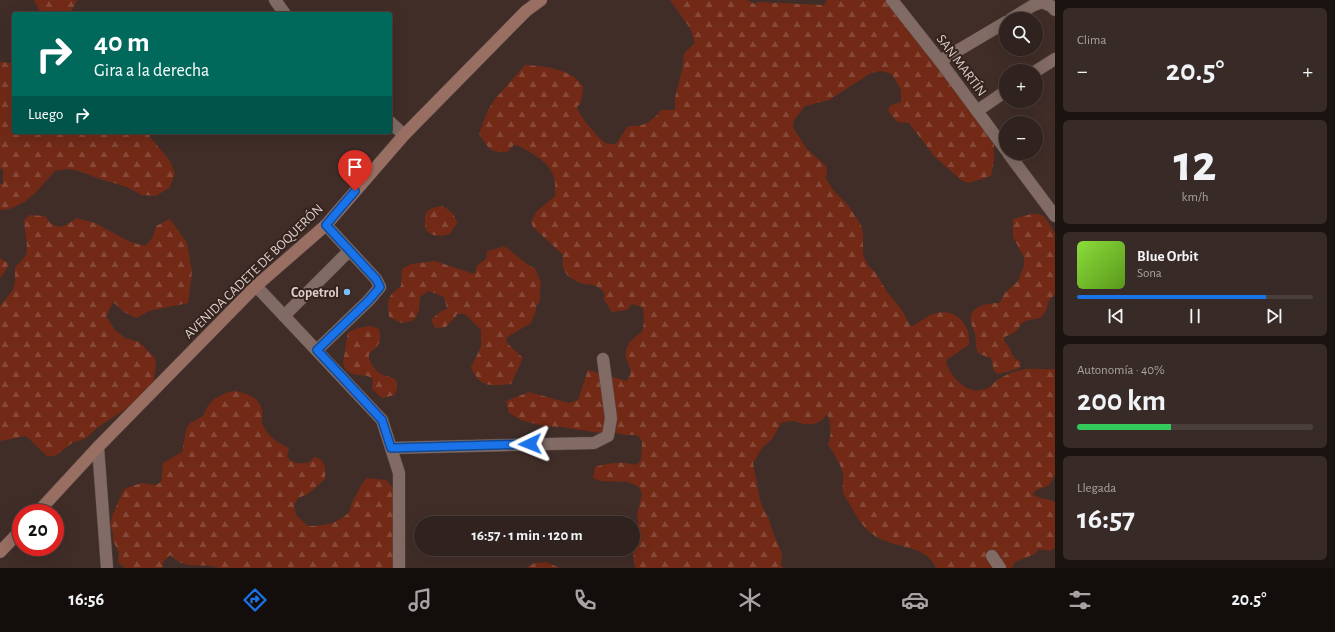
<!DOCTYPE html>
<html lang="es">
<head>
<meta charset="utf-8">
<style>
  :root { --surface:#30221e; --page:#382a27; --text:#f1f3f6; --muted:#a8a4a4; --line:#4b3f3c; --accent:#1a73e8 }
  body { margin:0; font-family:"Alegreya Sans",sans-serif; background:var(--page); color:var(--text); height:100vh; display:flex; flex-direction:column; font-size:15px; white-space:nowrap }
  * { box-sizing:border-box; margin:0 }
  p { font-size:13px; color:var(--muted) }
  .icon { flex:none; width:22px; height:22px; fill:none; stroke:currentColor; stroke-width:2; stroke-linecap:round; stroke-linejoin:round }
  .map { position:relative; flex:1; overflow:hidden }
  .side { display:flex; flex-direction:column; gap:8px; padding:8px; background:#1a1310; width:280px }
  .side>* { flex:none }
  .hud { position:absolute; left:12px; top:12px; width:380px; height:122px; border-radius:4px; box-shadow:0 4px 16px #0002,0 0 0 1px var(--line); background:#00695c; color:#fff; overflow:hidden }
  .controls { position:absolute; left:999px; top:12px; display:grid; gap:8px }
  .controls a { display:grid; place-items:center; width:44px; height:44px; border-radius:50%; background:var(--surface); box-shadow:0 4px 16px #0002,0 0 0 1px var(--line); font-size:20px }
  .speed { position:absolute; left:12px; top:504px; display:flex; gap:8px; font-size:20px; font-weight:700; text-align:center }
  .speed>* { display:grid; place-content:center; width:52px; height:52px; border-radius:50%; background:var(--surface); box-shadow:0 4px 16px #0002,0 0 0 1px var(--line); line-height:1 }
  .speed .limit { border:6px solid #d22; background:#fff; color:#111 }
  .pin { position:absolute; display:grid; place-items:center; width:34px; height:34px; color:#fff; margin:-41px -17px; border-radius:50% 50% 50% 0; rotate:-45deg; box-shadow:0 0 4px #0007 }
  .pin .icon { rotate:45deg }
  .me { position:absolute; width:44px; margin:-22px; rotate:268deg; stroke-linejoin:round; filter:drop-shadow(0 0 3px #0008) }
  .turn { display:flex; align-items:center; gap:14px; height:84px; padding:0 16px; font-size:18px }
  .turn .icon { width:52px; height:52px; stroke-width:2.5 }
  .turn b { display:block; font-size:28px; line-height:34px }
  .then { display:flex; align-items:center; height:38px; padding:0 16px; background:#0003; gap:8px; font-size:15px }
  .big { font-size:30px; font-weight:700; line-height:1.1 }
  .side .card { flex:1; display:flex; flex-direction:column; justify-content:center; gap:6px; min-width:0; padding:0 14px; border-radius:6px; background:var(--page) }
  .side .dial { align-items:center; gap:0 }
  .dial b { font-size:52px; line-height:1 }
  .song { display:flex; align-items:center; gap:12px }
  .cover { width:48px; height:48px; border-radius:6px; background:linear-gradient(135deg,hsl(90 70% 55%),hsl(90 70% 35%)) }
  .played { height:4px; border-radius:2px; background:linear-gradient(90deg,var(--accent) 80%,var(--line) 80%) }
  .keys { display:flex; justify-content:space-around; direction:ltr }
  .heat { display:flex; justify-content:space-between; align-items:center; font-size:22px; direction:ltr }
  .charge { height:6px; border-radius:3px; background:linear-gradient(90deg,#34c759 40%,var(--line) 0) }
  .trip { position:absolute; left:414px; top:516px; width:226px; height:40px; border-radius:20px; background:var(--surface); box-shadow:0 4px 16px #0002,0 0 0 1px var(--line); font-weight:700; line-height:40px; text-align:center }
  .dock { display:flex; height:64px; justify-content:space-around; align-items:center; background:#130e0c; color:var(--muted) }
  .dock .icon { width:28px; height:28px }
  .dock .on { color:var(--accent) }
  .dock b { font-size:18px; color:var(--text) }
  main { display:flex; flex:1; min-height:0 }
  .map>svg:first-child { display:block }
</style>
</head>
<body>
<main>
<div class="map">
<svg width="1055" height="568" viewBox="0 0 1055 568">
  <defs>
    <pattern id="forest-firs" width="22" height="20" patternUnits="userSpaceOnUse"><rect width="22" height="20" fill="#722a17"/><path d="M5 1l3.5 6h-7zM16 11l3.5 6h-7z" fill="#864837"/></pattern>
  </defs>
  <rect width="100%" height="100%" fill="#402d28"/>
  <path fill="url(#forest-firs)" d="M 34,0 L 77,0 L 70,14 L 37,14 L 40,12 Z
    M 670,0 L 747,0 L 755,4 L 759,2 L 824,5 L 827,0 L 891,0 L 994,142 L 994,160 L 991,176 L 969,183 L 961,180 L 935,157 L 908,122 C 897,125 893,118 888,110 L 891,105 L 901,102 L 901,90 L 892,74 L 881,71 L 871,73 L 829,100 L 805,106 L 794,120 L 793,128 L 807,149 L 826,166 L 827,176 L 825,177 L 834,191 L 848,205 L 861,225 L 863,234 L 863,255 L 869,267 L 875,272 L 887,292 L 902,310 L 910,326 C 917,325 918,322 924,319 C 935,311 951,309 961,320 C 969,330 969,333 969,345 C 961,348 957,355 948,358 L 946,363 C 951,375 960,387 973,390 C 977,392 984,389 989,388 C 997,377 1013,371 1026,369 C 1035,368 1045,370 1055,369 L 1055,476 L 1048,486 L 1036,490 L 1033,494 C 1040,500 1048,498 1055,502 L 1055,548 L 1050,551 L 1039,549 L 1035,554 L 1015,562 L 1012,568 L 936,568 C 925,542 891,550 871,533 C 861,525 855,514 849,503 C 847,500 844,496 843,493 C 842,486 844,480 843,474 C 841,464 833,453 828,444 C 832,435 831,422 827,414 L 823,419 L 815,424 L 803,424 L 795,421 L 783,422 L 779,426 L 773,438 L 762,448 L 753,463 L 760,500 L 763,508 L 769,519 L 771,527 L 782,554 L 781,564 L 783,568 L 636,568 L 634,565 L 633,546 L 638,531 L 638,521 L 637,516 L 642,494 L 639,487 L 628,482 L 600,481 L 593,478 L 595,467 C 607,463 623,461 635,465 L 640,462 L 641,459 L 642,442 L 639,437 L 636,435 L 626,435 L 607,431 L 600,433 L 561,427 L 543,426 L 521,420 L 509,413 L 506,401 L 529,392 L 569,403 L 578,400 L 588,370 L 627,381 L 631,373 C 630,368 629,365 627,361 C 622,348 632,338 642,332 L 644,322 L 643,307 L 632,304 L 627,310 L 612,312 L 604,300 L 604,292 C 593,281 589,287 578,282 C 565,276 561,269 563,255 L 533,227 L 531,222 L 536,212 L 555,196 C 557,171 548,163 528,151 C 522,148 520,145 514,145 L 507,152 C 489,153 489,148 479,134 L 488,110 L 495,99 L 525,65 C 543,66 574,69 583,87 L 581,103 L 577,107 C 579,116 597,136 604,142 C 607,144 613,144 616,144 L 628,126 C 643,127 652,122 661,110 L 675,110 L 675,98 L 683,66 L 684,53 L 695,43 L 690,28 Z
    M 14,45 L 14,132 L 149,132 L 150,137 L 170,161 L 175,174 L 169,188 L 156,196 L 142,195 L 127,187 L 97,178 L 79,171 L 68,169 L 55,171 L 35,193 L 23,203 L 9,209 L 0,210 L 0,184 L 3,184 L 3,170 L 0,168 L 0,62 L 12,63 L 12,48 Z
    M 442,206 C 451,211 454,213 457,223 L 450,234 C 438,238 423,236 425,221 C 425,216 425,213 429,210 C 433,207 438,207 442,206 Z
    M 1031,214 L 1038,214 L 1044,216 L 1055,233 L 1055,295 C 1046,300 1049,307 1044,314 C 1039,321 1030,318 1024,322 C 1020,324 1020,326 1018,329 C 1016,332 1008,336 1004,337 L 1004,341 L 1009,347 L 1014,358 L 1021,362 L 1020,367 L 1017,369 L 998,374 L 994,371 L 991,358 L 979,354 C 975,348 976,340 975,333 C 974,329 971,326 971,322 C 968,305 989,303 1000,303 L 1004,294 L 1018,281 L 1024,266 L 1024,257 L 1013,237 L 1013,219 Z
    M 30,215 L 45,216 C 54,231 65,228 76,218 L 95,223 L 130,242 L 145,246 C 152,240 154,235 156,226 L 170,219 L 187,243 L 192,272 L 188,303 L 149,311 L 137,318 L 124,312 L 113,302 L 106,316 L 114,329 L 125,338 L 139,342 L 155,358 L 156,365 L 154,380 L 151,388 L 123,411 L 98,427 L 86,438 L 72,443 L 55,456 L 47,456 L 26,436 L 0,441 L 0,306 L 13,290 L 15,281 L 15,267 C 19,263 24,259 26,255 C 29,249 24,228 24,220 Z
    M 503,246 C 515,252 523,264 535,268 L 541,283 L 540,288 L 540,301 L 536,307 L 536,311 L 531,323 L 507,337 L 506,342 L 523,358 L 511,384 C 490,386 480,388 471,367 L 481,347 L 481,330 L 465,314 L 456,314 L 457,315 L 446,327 L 435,328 L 431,320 L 441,311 L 447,309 L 444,297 L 429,291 L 420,297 L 419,310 L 416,317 L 412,321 L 401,323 L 389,317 C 387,300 387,296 401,286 L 402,269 L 411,264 L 435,261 L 474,274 L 478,264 C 485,260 487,260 487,251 L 499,248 Z
    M 0,258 L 9,264 L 2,276 L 0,277 Z
    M 371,326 L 379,329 C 382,344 379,344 369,354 C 368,362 376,372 383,375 C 389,377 397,377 397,385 C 397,388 396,392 395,395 L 382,398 L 372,389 L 373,379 C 364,371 347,381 343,362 L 348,333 C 355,328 363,327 371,326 Z
    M 233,391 C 244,392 260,397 262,410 C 263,415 261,418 262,423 C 267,436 277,443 289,448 L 287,456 C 292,465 301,464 310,462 L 314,457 C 326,459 326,469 325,479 L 308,494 L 298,498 L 294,505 L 296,515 L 308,526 C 323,526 339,524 349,512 C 351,509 350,506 352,503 C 353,500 355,497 357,494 C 360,488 361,484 367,478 L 386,480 L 393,488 L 395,568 L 217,568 C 214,566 212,567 208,566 C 191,565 183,567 170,555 L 163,562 L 163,568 L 125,568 L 118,562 L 119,552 L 113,541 L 113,532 L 110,526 L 113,514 L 124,489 L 141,483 L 156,485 L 161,482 L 163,463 L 182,452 L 186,430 L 190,423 L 203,416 L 207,407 L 214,399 L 226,393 Z
    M 546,562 L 560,568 L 527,568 L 534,563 Z"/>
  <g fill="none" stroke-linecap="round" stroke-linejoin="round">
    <defs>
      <path id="lane" d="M 1011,19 L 1032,6 L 1042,2 L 1051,6 L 1055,10
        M 940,61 L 1006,22
        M 1036,71 L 1055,59
        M 977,111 L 1006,91
        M 284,316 L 349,251
        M 317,350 L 369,300 L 380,287 L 376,279 L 326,225
        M 391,448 L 594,443 L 608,436 L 611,418 L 603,359
        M 992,556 L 1000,568"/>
      <path id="street" d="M 275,0 L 285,14
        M 892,0 L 940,61 L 1006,150
        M 390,122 L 404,135
        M 1008,153 L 1055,216
        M 256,286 L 382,420 L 399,473 L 399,568
        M 98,447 L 107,568"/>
      <path id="secondary" d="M 37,513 L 98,447 L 256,286 L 326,225 L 404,135 L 526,11 L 541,0
        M 0,552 L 21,530"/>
    </defs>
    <use href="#lane" stroke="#594944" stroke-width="13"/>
    <use href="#street" stroke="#594944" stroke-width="13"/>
    <use href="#secondary" stroke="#594944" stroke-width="13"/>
    <use href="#lane" stroke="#816b64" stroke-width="12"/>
    <use href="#street" stroke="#816b64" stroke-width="12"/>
    <use href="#secondary" stroke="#996f63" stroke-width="12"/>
  </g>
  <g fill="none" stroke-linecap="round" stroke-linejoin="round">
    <defs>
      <path id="route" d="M 355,191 L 326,225 L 376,279 L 380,287 L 369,300 L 317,350 L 382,420 L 391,448 L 530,444"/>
    </defs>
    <use href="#route" stroke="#114b97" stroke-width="10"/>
    <use href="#route" stroke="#1a73e8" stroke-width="7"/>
  </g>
  <circle fill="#7bbef8" stroke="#35231e" stroke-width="1.5" cx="347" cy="292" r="4"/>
  <g text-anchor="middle" stroke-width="4" stroke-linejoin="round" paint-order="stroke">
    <g font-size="14" fill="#dbcecb" stroke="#35231e">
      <text transform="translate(962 65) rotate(53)" y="5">SAN MARTÍN</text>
      <text transform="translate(253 271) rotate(-44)" y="5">AVENIDA CADETE DE BOQUERÓN</text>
    </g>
    <g font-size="14" font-weight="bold" fill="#dbcecb" stroke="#35231e" text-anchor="end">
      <text x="339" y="297">Copetrol</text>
    </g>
  </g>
</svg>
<div class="controls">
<a><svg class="icon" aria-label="search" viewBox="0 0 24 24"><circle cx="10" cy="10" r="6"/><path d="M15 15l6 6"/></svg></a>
<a>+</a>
<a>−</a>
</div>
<div class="speed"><div class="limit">20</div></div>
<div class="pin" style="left:355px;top:191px;background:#d93025"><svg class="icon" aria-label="arrive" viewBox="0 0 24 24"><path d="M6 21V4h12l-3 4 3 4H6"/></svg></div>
<svg class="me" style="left:530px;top:444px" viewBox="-20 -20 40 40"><path d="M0-17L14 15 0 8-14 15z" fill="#1a73e8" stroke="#fff" stroke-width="4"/></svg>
<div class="trip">16:57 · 1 min · 120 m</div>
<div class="hud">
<div class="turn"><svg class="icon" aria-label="right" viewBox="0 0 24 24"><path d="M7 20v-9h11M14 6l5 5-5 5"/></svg><div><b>40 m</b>Gira a la derecha</div></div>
<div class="then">Luego<svg class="icon" aria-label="right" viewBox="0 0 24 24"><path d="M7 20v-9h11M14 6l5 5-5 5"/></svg></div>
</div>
</div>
<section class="side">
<div class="card"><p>Clima</p>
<div class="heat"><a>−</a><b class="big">20.5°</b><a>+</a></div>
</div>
<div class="card dial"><b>12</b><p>km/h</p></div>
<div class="card">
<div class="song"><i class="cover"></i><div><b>Blue Orbit</b><p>Sona</p></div></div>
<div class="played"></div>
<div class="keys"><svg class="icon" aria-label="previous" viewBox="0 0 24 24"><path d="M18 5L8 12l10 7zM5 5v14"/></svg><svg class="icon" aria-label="pause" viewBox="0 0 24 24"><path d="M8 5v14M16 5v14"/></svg><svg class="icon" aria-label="next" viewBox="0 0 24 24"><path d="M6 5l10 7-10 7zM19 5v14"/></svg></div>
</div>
<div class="card"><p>Autonomía · 40%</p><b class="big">200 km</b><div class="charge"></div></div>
<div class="card"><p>Llegada</p><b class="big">16:57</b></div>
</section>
</main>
<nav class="dock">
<b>16:56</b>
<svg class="icon on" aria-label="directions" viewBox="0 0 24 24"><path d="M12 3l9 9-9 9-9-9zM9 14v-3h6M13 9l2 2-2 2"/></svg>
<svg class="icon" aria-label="music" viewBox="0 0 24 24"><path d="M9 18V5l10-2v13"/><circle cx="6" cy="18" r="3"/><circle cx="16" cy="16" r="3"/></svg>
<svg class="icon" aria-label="phone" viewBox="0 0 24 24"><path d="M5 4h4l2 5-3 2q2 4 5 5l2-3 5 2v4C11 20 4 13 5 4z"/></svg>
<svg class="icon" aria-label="climate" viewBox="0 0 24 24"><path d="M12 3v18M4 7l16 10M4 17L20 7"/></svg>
<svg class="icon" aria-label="car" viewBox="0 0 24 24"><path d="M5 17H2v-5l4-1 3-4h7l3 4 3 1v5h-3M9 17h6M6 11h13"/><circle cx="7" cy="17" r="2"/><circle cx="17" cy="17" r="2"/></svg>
<svg class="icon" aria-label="filters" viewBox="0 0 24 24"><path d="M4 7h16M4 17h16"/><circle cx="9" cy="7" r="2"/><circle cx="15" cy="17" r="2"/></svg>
<b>20.5°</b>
</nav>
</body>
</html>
